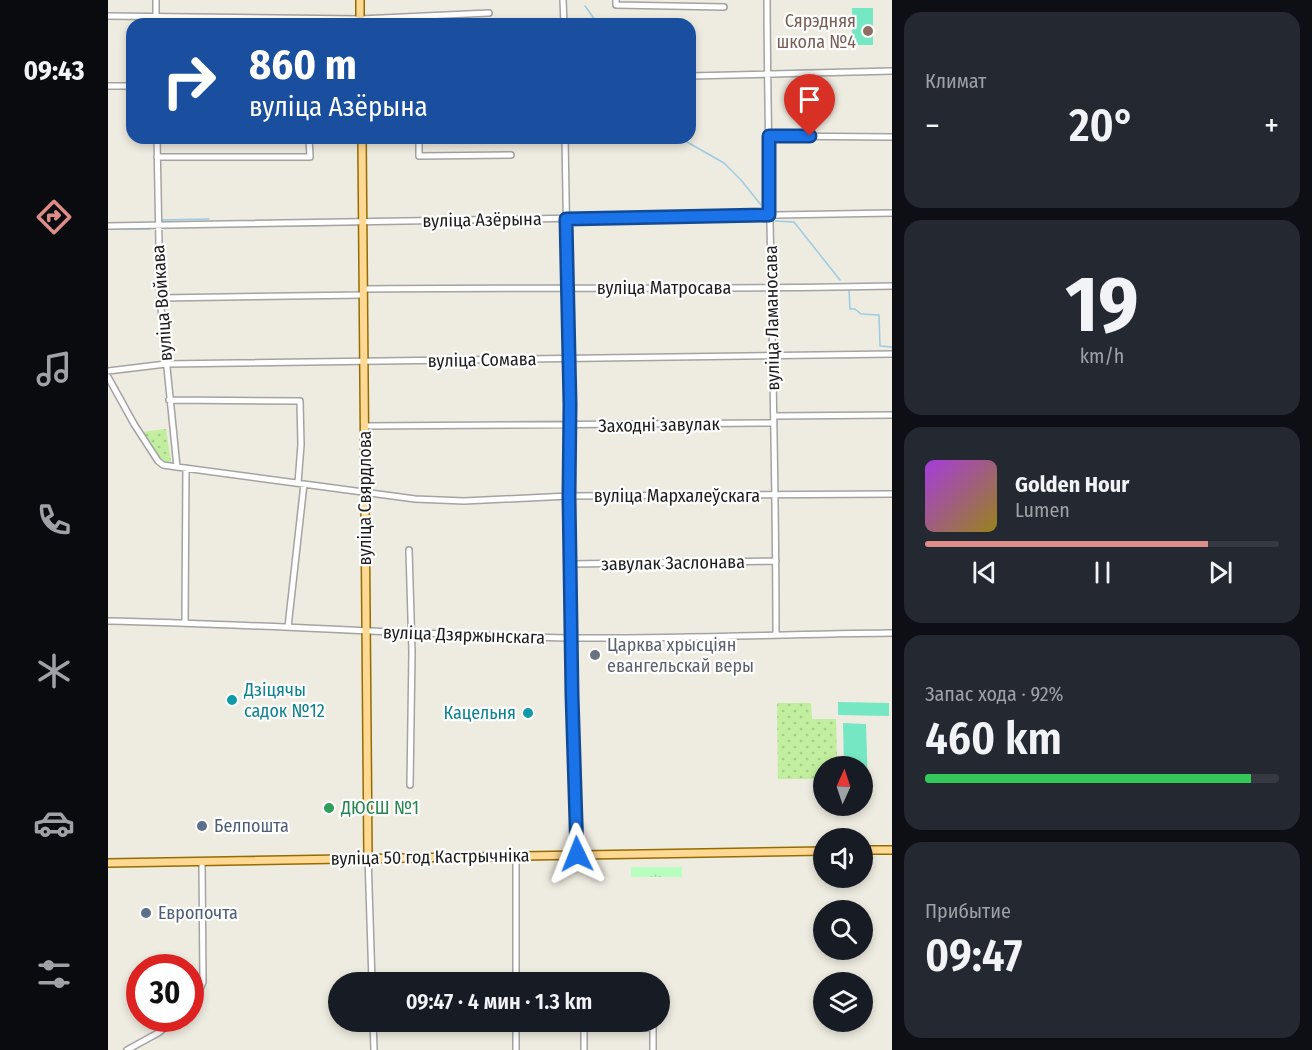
<!DOCTYPE html>
<html lang="ru">
<head>
<meta charset="utf-8">
<style>
  :root { --surface:#171b24; --page:#242831; --text:#f1f3f6; --muted:#9ea1a6; --line:#363941; --accent:#de8c87 }
  body { margin:0; font-family:"Fira Sans Condensed",sans-serif; background:var(--page); color:var(--text); height:100vh; display:flex; flex-direction:column; font-size:22px; white-space:nowrap }
  * { box-sizing:border-box; margin:0 }
  p { font-size:20px; color:var(--muted) }
  .icon { flex:none; width:33px; height:33px; fill:none; stroke:currentColor; stroke-width:2; stroke-linecap:round; stroke-linejoin:round }
  .map { position:relative; flex:1; overflow:hidden }
  .sheet { display:flex; flex-direction:column; gap:12px; padding:12px; background:#0d0f14; width:420px }
  .sheet>* { flex:none }
  .guide { position:absolute; left:18px; top:18px; width:570px; height:126px; border-radius:18px; box-shadow:0 3px 9px #0003; background:#1a4fa0; color:#fff; overflow:hidden }
  .needle { width:39px; rotate:3deg }
  .buttons { position:absolute; left:705px; top:756px; display:grid; gap:12px }
  .buttons a { display:grid; place-items:center; width:60px; height:60px; border-radius:50%; background:var(--surface); box-shadow:0 3px 9px #0003; font-size:30px }
  .speed { position:absolute; left:18px; top:954px; display:flex; gap:12px; font-size:30px; font-weight:700; text-align:center }
  .speed>* { display:grid; place-content:center; width:78px; height:78px; border-radius:50%; background:var(--surface); box-shadow:0 3px 9px #0003; line-height:1 }
  .speed .limit { border:9px solid #d22; background:#fff; color:#111 }
  .pin { position:absolute; display:grid; place-items:center; width:51px; height:51px; color:#fff; margin:-62px -26px; border-radius:50% 50% 50% 0; rotate:-45deg; box-shadow:0 0 6px #0007 }
  .pin .icon { rotate:45deg }
  .me { position:absolute; width:66px; margin:-33px; rotate:358deg; stroke-linejoin:round; filter:drop-shadow(0 0 4px #0008) }
  .turn { display:flex; align-items:center; gap:21px; height:126px; padding:0 24px; font-size:27px }
  .turn .icon { width:78px; height:78px; stroke-width:2.5 }
  .turn b { display:block; font-size:42px; line-height:51px }
  .big { font-size:45px; font-weight:600; line-height:1.1 }
  .sheet .widget { flex:1; display:flex; flex-direction:column; justify-content:center; gap:9px; min-width:0; padding:0 21px; border-radius:18px; background:var(--page) }
  .sheet .dial { align-items:center; gap:0 }
  .dial b { font-size:78px; line-height:1 }
  .song { display:flex; align-items:center; gap:18px }
  .cover { width:72px; height:72px; border-radius:9px; background:linear-gradient(135deg,hsl(280 70% 55%),hsl(50 70% 35%)) }
  .played { height:6px; border-radius:3px; background:linear-gradient(90deg,var(--accent) 80%,var(--line) 80%) }
  .keys { display:flex; justify-content:space-around; direction:ltr }
  .heat { display:flex; justify-content:space-between; align-items:center; font-size:33px; direction:ltr }
  .charge { height:9px; border-radius:4px; background:linear-gradient(90deg,#34c759 92%,var(--line) 0) }
  .trip { position:absolute; left:220px; top:972px; width:342px; height:60px; border-radius:30px; background:var(--surface); box-shadow:0 3px 9px #0003; font-weight:600; line-height:60px; text-align:center }
  main { display:flex; flex:1; min-height:0 }
  .tab-bar { display:flex; flex-direction:column; width:108px; justify-content:space-around; align-items:center; background:#090b0e; color:var(--muted) }
  .tab-bar .icon { width:42px; height:42px }
  .tab-bar .current { color:var(--accent) }
  .tab-bar b { font-size:27px; color:var(--text) }
  .map>svg:first-child { display:block }
</style>
</head>
<body>
<main>
<nav class="tab-bar">
<b>09:43</b>
<svg class="icon current" aria-label="directions" viewBox="0 0 24 24"><path d="M12 3l9 9-9 9-9-9zM9 14v-3h6M13 9l2 2-2 2"/></svg>
<svg class="icon" aria-label="music" viewBox="0 0 24 24"><path d="M9 18V5l10-2v13"/><circle cx="6" cy="18" r="3"/><circle cx="16" cy="16" r="3"/></svg>
<svg class="icon" aria-label="phone" viewBox="0 0 24 24"><path d="M5 4h4l2 5-3 2q2 4 5 5l2-3 5 2v4C11 20 4 13 5 4z"/></svg>
<svg class="icon" aria-label="climate" viewBox="0 0 24 24"><path d="M12 3v18M4 7l16 10M4 17L20 7"/></svg>
<svg class="icon" aria-label="car" viewBox="0 0 24 24"><path d="M5 17H2v-5l4-1 3-4h7l3 4 3 1v5h-3M9 17h6M6 11h13"/><circle cx="7" cy="17" r="2"/><circle cx="17" cy="17" r="2"/></svg>
<svg class="icon" aria-label="filters" viewBox="0 0 24 24"><path d="M4 7h16M4 17h16"/><circle cx="9" cy="7" r="2"/><circle cx="15" cy="17" r="2"/></svg>
</nav>
<div class="map">
<svg width="784" height="1050" viewBox="0 0 784 1050">
  <defs>
    <pattern id="grass-dots" width="8" height="8" patternUnits="userSpaceOnUse" patternTransform="scale(1.5)"><rect width="8" height="8" fill="#c1ef9f"/><path d="M2 2h.1M6 6h.1" fill="none" stroke="#a5cc88" stroke-width="1.8" stroke-linecap="round"/></pattern>
    <pattern id="park-tufts" width="24" height="20" patternUnits="userSpaceOnUse" patternTransform="scale(1.5)"><rect width="24" height="20" fill="#b6ffc1"/><path d="M3 7l-1-3M5 7V3M7 7l1-3M15 17l-1-3M17 17v-4M19 17l1-3" fill="none" stroke="#9cdaa5"/></pattern>
  </defs>
  <rect width="100%" height="100%" fill="#eeebe0"/>
  <path fill="url(#grass-dots)" d="M 58,429 L 63,461 L 61,463 L 54,462 L 33,432 Z
    M 669,703 L 703,703 L 704,719 L 728,719 L 729,766 L 716,766 L 715,779 L 670,779 Z"/>
  <path fill="url(#park-tufts)" d="M 523,867 L 574,867 L 574,877 L 523,877 Z"/>
  <path fill="#75e7c3" d="M 744,8 L 765,8 L 765,45 L 744,45 Z
    M 730,702 L 781,703 L 781,716 L 730,715 Z
    M 735,723 L 758,724 L 760,785 L 755,785 L 754,766 L 736,766 Z"/>
  <g fill="none" stroke-linecap="round" stroke-linejoin="round">
    <path stroke="#9bcce1" stroke-width="1.5" d="M 477,6 L 490,24
      M 572,138 L 616,163 L 633,180 L 653,205
      M 53,220 L 101,219
      M 667,221 L 686,222 L 732,280
      M 86,227 L 247,225
      M 0,229 L 42,229
      M 741,289 L 742,309 L 747,309 L 753,314 L 771,315 L 772,346 L 784,347
      M 668,358 L 784,357"/>
    <defs>
      <path id="minor" d="M 455,0 L 456,24
        M 508,0 L 508,5 L 616,7
        M 659,0 C 660,212 668,423 668,635
        M 0,16 L 252,19 L 381,13
        M 48,24 L 48,0
        M 582,76 L 784,71
        M 0,86 L 24,86
        M 661,136 L 784,137
        M 49,138 L 52,298 L 69,467
        M 311,138 L 311,156 L 403,155
        M 457,138 L 462,426 L 461,496 L 469,854
        M 49,157 L 202,157 L 201,138
        M 0,226 L 784,213
        M 255,289 C 432,287 608,290 784,286
        M 52,298 L 255,295
        M 0,371 L 58,364 L 784,354
        M 0,377 L 26,424 L 50,461 L 55,465 L 69,467 L 307,499 L 356,501 L 461,496 L 784,494
        M 61,400 L 192,401 L 193,445 L 190,483
        M 666,416 L 784,415
        M 257,426 L 666,423
        M 301,550 L 304,652 L 302,785
        M 462,564 L 668,561
        M 0,621 C 154,624 308,635 462,638 C 569,639 677,634 784,633
        M 77,622 L 78,468
        M 180,627 L 196,484
        M 408,855 L 408,982
        M 260,857 L 264,982
        M 82,1004 L 90,994 L 95,982 L 94,863
        M 265,1022 L 266,1050
        M 408,1025 L 545,1028 L 545,1050
        M 476,1027 L 476,1050
        M 19,1050 L 50,1033 L 69,1018
        M 408,1050 L 408,1022"/>
      <path id="major" d="M 252,0 L 252,24
        M 254,138 L 260,857
        M 754,850 L 784,850
        M 0,863 L 716,851"/>
    </defs>
    <use href="#minor" stroke="#a3a3a3" stroke-width="8"/>
    <use href="#major" stroke="#936d00" stroke-width="10"/>
    <use href="#minor" stroke="#fff" stroke-width="5"/>
    <use href="#major" stroke="#ffd894" stroke-width="7"/>
  </g>
  <g fill="none" stroke-linecap="round" stroke-linejoin="round">
    <defs>
      <path id="route" d="M 469,854 L 464,695 L 461,496 L 462,404 L 458,219 L 661,215 L 661,136 L 702,136"/>
    </defs>
    <use href="#route" stroke="#114b97" stroke-width="15"/>
    <use href="#route" stroke="#1a73e8" stroke-width="10"/>
  </g>
  <circle fill="#8d6e63" stroke="#fff" stroke-width="2" cx="760" cy="31" r="6"/>
  <circle fill="#6b7280" stroke="#fff" stroke-width="2" cx="487" cy="655" r="6"/>
  <g fill="#0f9aa8" stroke="#fff" stroke-width="2">
    <circle cx="124" cy="700" r="6"/>
    <circle cx="420" cy="713" r="6"/>
  </g>
  <circle fill="#2e9e5b" stroke="#fff" stroke-width="2" cx="221" cy="808" r="6"/>
  <g fill="#5c6f8a" stroke="#fff" stroke-width="2">
    <circle cx="94" cy="826" r="6"/>
    <circle cx="38" cy="913" r="6"/>
  </g>
  <g text-anchor="middle" stroke-width="4.5" stroke-linejoin="round" paint-order="stroke">
    <g font-size="18" fill="#785e54" stroke="#fff" text-anchor="end">
      <text x="748" y="27">Сярэдняя<tspan x="748" dy="21">школа №4</tspan></text>
    </g>
    <g font-size="18" fill="#1c1c1c" stroke="#fff">
      <text transform="translate(374 220) rotate(-1)" y="6">вуліца Азёрына</text>
      <text x="556" y="294">вуліца Матросава</text>
      <text transform="translate(54 303) rotate(-94)" y="6">вуліца Войкава</text>
      <text transform="translate(664 318) rotate(-91)" y="6">вуліца Ламаносава</text>
      <text transform="translate(374 360) rotate(-1)" y="6">вуліца Сомава</text>
      <text transform="translate(551 425) rotate(-1)" y="6">Заходні завулак</text>
      <text x="569" y="502">вуліца Мархалеўскага</text>
      <text transform="translate(257 498) rotate(-90)" y="6">вуліца Свярдлова</text>
      <text transform="translate(565 563) rotate(-1)" y="6">завулак Заслонава</text>
      <text transform="translate(356 635) rotate(2)" y="6">вуліца Дзяржынскага</text>
      <text transform="translate(322 857) rotate(-1)" y="6">вуліца 50 год Кастрычніка</text>
    </g>
    <g font-size="18" fill="#5b616d" stroke="#fff" text-anchor="start">
      <text x="499" y="651">Царква хрысціян<tspan x="499" dy="21">евангельскай веры</tspan></text>
    </g>
    <g font-size="18" fill="#0d838f" stroke="#fff" text-anchor="start">
      <text x="136" y="696">Дзіцячы<tspan x="136" dy="21">садок №12</tspan></text>
      <text x="408" y="719" text-anchor="end">Кацельня</text>
    </g>
    <g font-size="18" fill="#27864d" stroke="#fff" text-anchor="start">
      <text x="233" y="814">ДЮСШ №1</text>
    </g>
    <g font-size="18" fill="#4e5e75" stroke="#fff" text-anchor="start">
      <text x="106" y="832">Белпошта</text>
      <text x="50" y="919">Европочта</text>
    </g>
  </g>
</svg>
<div class="buttons">
<a><svg class="needle" viewBox="-14 -14 28 28"><path d="M0-13l5 13h-10z" fill="#e53935"/><path d="M0 13l5-13h-10z" fill="#9ea1a6"/></svg></a>
<a><svg class="icon" aria-label="sound" viewBox="0 0 24 24"><path d="M4 9h4l5-4v14l-5-4H4zM17 9q2 3 0 6"/></svg></a>
<a><svg class="icon" aria-label="search" viewBox="0 0 24 24"><circle cx="10" cy="10" r="6"/><path d="M15 15l6 6"/></svg></a>
<a><svg class="icon" aria-label="layers" viewBox="0 0 24 24"><path d="M12 4l9 5-9 5-9-5zM3 14l9 5 9-5"/></svg></a>
</div>
<div class="speed"><div class="limit">30</div></div>
<div class="pin" style="left:702px;top:136px;background:#d93025"><svg class="icon" aria-label="arrive" viewBox="0 0 24 24"><path d="M6 21V4h12l-3 4 3 4H6"/></svg></div>
<svg class="me" style="left:469px;top:854px" viewBox="-20 -20 40 40"><path d="M0-17L14 15 0 8-14 15z" fill="#1a73e8" stroke="#fff" stroke-width="4"/></svg>
<div class="trip">09:47 · 4 мин · 1.3 km</div>
<div class="guide">
<div class="turn"><svg class="icon" aria-label="right" viewBox="0 0 24 24"><path d="M7 20v-9h11M14 6l5 5-5 5"/></svg><div><b>860 m</b>вуліца Азёрына</div></div>
</div>
</div>
<section class="sheet">
<div class="widget"><p>Климат</p>
<div class="heat"><a>−</a><b class="big">20°</b><a>+</a></div>
</div>
<div class="widget dial"><b>19</b><p>km/h</p></div>
<div class="widget">
<div class="song"><i class="cover"></i><div><b>Golden Hour</b><p>Lumen</p></div></div>
<div class="played"></div>
<div class="keys"><svg class="icon" aria-label="previous" viewBox="0 0 24 24"><path d="M18 5L8 12l10 7zM5 5v14"/></svg><svg class="icon" aria-label="pause" viewBox="0 0 24 24"><path d="M8 5v14M16 5v14"/></svg><svg class="icon" aria-label="next" viewBox="0 0 24 24"><path d="M6 5l10 7-10 7zM19 5v14"/></svg></div>
</div>
<div class="widget"><p>Запас хода · 92%</p><b class="big">460 km</b><div class="charge"></div></div>
<div class="widget"><p>Прибытие</p><b class="big">09:47</b></div>
</section>
</main>
</body>
</html>
